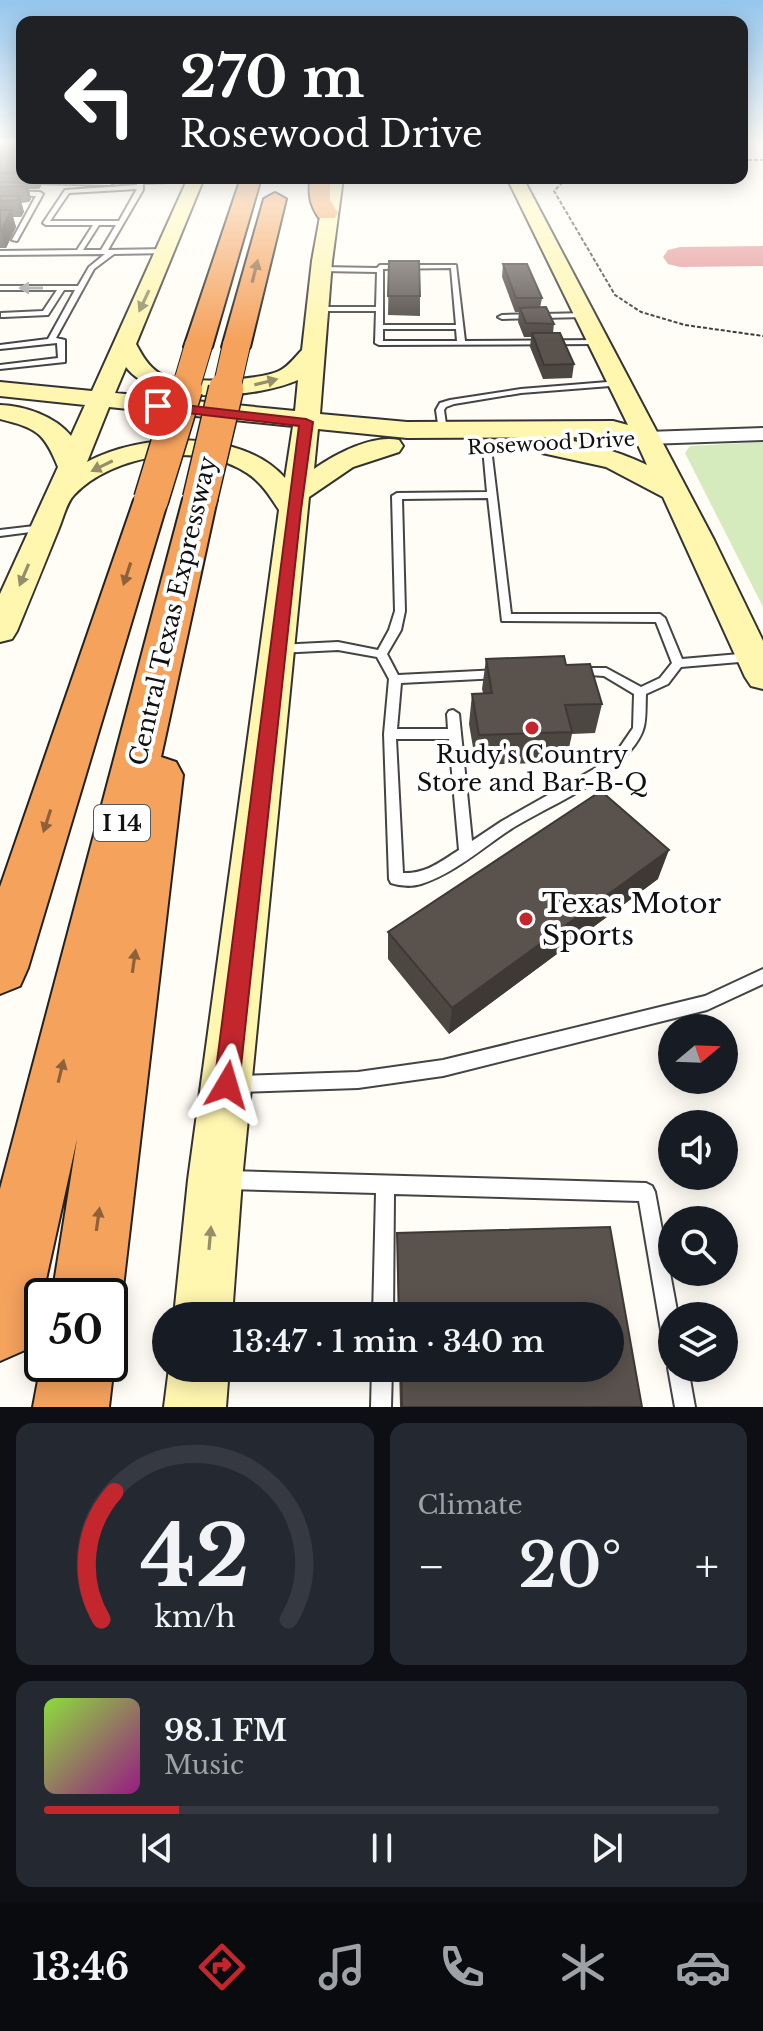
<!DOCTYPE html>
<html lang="en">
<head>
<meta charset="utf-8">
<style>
  :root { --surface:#171b24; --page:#242831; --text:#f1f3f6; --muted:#9ea1a6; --line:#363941; --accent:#c4262e }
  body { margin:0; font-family:"Libre Baskerville",serif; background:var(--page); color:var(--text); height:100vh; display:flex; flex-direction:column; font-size:30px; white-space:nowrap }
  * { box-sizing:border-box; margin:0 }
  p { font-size:26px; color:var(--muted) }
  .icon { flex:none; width:44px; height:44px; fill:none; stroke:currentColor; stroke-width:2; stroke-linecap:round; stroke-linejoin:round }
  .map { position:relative; height:1407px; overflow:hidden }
  .panel { display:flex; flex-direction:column; gap:16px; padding:16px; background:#0d0f14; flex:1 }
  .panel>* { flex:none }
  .hud { position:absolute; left:16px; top:16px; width:732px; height:168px; border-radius:16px; box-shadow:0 4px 20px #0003; background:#202124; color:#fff; overflow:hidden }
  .needle { width:52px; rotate:71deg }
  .tools { position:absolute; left:658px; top:1014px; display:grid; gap:16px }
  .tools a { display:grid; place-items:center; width:80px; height:80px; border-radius:50%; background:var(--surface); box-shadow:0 4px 20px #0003; font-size:40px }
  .speed { position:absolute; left:24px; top:1278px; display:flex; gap:16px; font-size:40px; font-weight:700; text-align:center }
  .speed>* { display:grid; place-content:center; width:104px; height:104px; border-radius:50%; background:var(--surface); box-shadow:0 4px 20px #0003; line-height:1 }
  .speed .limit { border:4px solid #111; border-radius:12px; background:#fff; color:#111 }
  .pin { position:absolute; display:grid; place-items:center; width:68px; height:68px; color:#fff; margin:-34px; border:4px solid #fff; border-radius:50%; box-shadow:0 2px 8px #0007 }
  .me { position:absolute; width:88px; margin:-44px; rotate:7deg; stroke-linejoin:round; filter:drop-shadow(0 0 6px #0008) }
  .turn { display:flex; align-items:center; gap:28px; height:168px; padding:0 32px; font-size:36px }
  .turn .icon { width:104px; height:104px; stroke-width:2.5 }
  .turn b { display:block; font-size:56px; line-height:68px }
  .big { font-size:60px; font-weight:600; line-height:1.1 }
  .panel .card { flex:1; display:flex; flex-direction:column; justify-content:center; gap:12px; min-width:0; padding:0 28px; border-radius:16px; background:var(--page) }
  .panel .dial { align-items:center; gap:0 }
  .dial svg { height:208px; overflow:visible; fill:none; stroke:var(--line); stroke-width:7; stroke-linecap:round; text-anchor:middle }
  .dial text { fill:var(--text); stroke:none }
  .song { display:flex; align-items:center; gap:24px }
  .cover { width:96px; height:96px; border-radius:12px; background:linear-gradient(135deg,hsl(90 70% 55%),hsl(310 70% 35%)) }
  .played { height:8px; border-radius:4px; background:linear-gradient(90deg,var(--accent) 20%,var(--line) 20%) }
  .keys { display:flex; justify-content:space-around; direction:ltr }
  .heat { display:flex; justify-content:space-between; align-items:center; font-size:44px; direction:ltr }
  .panel .tiles { flex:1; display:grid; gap:16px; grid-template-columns:1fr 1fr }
  .card:last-child { grid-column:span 2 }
  .trip { position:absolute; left:152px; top:1302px; width:472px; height:80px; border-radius:40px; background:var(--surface); box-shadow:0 4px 20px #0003; font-weight:600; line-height:80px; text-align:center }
  .tabs { display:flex; height:128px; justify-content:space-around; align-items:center; background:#090b0e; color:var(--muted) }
  .tabs .icon { width:56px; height:56px }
  .tabs .active { color:var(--accent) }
  .tabs b { font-size:36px; color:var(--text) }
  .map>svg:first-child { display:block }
</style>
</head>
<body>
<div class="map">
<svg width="763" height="1407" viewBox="0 0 763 1407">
  <rect width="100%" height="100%" fill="#fffdf5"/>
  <path fill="#d5ebbd" d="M 763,442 L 763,607 L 685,453 L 690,446 Z"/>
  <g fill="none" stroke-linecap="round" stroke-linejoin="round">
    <path fill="#e29292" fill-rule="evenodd" d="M 763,246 L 763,266 L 680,267 L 668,264 L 663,257 L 668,250 L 680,247 Z"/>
    <defs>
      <path id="lane" d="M 35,178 L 110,181 L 113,183 L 110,185 L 38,183 L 35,181 Z
        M 195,178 L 197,181 L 143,183 L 143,190 L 108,250 L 167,249 L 170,251 L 167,253 L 114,254 L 94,269 L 56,338 L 65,340 L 65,362 L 0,369 L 0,365 L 58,358 L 57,343 L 0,349 L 0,345 L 48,339 L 75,290 L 64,290 L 48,315 L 4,317 L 1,317 L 1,313 L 43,311 L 57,290 L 0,290 L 0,286 L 78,286 L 89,267 L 105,254 L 0,255 L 0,251 L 77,250 L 93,225 L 46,225 L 43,223 L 65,190 L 137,185 L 137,184 L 130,183 L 132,180 ZM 137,189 L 119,221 L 50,221 L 69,193 ZM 99,225 L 116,225 L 101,250 L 83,250 Z
        M 0,191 L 40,192 L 43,194 L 17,241 L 12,240 L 36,196 L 0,195 Z
        M 380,265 L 456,265 L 465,341 L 599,340 L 603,342 L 599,344 L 379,345 L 375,343 L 376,311 L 318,311 L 314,309 L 318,307 L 376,307 L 377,272 L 322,271 L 319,269 L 322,267 L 377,268 ZM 451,268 L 456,325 L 383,325 L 383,269 ZM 383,329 L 456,329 L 457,341 L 383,341 Z
        M 588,313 L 588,317 L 585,317 L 502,319 L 498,317 L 502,315 Z
        M 620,381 L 623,381 L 623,385 L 521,393 L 454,404 L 446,407 L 444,410 L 447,431 L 443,434 L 439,431 L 436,410 L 440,403 L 450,400 L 521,389 Z
        M 487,445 L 491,448 L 511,614 L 660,614 L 665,618 L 682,659 L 751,653 L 757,657 L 751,661 L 681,667 L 668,684 L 646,694 C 645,721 648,730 630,751 C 601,786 548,806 511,829 C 482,848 455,873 421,884 C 412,887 400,886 391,883 L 389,879 L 384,734 L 389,679 L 377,657 L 338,650 L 278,653 L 272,649 L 278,645 L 338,642 L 378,650 L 389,630 L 395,611 L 392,496 L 397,493 L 487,492 L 483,448 ZM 488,498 L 502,621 L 656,622 L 672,663 L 660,678 L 641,687 L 606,668 L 574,668 L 572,671 L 574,674 L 604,676 L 634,694 L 633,728 L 620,747 L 594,769 L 502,821 L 472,841 L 459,714 L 453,710 L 449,711 L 447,714 L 448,729 L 397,729 L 401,683 L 499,678 L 505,674 L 499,670 L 398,675 L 387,654 L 401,630 L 405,611 L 402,499 ZM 396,739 L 449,739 L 459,850 C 440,862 426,874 403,873 Z
        M 43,525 L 46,526 L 46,530 L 0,536 L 0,530 Z
        M 763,969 L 763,984 L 707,1010 L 443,1076 L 358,1088 L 238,1092 L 232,1090 L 230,1084 L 232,1078 L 238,1076 L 358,1072 L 443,1060 L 705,996 Z
        M 227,1171 L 646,1183 L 652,1186 L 655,1192 L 678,1316 L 672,1316 L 672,1346 L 665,1343 L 662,1336 L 639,1201 L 394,1194 L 393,1316 L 373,1316 L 376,1193 L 227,1189 L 221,1186 L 218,1180 L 221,1174 Z
        M 672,1360 L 672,1368 L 688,1368 L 695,1407 L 675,1407 L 668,1368 Z
        M 372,1368 L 392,1368 L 391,1407 L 371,1407 Z"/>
      <path id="street" d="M 763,428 L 763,440 L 647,444 L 638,438 L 647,432 Z"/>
      <path id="secondary" d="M 188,178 L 204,178 L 136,344 C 142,355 148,366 159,373 C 180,385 257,381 279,371 C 288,367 295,357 302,350 L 312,261 L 327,178 L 343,178 L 332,261 L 320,414 L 407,422 L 613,421 L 628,425 L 507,178 L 523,178 L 714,540 L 763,641 L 763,689 L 751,686 L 745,677 L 663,497 L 606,467 L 542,453 L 538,447 L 542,441 C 569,434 622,453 647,465 L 637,443 L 612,437 L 407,438 L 318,429 L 314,469 C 335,454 373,434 399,440 L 403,446 L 399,452 L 353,467 L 309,497 L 242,1180 L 232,1316 L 174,1316 L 188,1180 L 279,510 C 270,496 261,482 247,473 C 199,441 113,454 74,495 C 67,502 63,518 59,528 C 45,563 31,597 17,631 L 12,639 L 0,642 L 0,594 L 58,467 C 44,432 36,428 0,419 L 0,405 C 25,406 55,416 71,436 L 85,405 L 0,396 L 0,382 L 92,391 ZM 126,367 C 156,407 257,398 298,380 L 295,411 L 115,393 ZM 109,407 L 293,426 L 285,478 C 241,428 140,433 87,462 Z
        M 169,1368 L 229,1368 L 226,1407 L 164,1407 Z"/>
      <path id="highway" d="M 241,178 L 261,178 L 212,347 L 208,353 L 198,355 L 188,353 L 184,347 Z
        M 310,178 L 330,178 L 330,200 L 338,213 L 335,218 L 319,218 C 309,203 309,195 310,178 Z
        M 275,193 L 286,199 L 250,347 L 246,353 L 236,355 L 226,353 L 222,347 L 264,199 Z
        M 200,489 L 212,492 L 217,499 L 161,757 L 176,762 L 183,775 L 122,1296 L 110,1322 L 110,1296 L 52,1296 L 77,1139 L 36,1325 L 25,1350 L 0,1361 L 0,1189 L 183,499 L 188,492 Z
        M 151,490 L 163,493 L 168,500 L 28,968 L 20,986 L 0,994 L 0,887 L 134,500 L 139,493 Z
        M 110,1355 L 114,1364 L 109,1407 L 33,1407 L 42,1359 L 42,1364 L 110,1364 Z"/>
    </defs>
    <use href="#lane" stroke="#444" stroke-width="4"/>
    <use href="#street" stroke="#444" stroke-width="4"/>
    <use href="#secondary" stroke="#333" stroke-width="4"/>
    <use href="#highway" stroke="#222" stroke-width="4"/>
    <path stroke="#333" stroke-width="2" stroke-dasharray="4 2" stroke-linecap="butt" d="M 742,160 L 763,160
      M 567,178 L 554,191 L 615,295 L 641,312 L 685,325 L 763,336"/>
    <use href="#lane" fill="#fff" fill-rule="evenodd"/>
    <use href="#street" fill="#fff" fill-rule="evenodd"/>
    <use href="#secondary" fill="#fff6b0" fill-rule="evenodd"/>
    <use href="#highway" fill="#f5a25d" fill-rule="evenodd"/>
    <defs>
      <path id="highway-bridge-far1" d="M 185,391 L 198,347
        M 226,391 L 236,347"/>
      <path id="highway-bridge" d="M 200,499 L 226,389
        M 151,500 L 185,389"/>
    </defs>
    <use href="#highway-bridge-far1" stroke="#222" stroke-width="29" stroke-linecap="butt"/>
    <use href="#highway-bridge" stroke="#222" stroke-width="37" stroke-linecap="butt"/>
    <use href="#highway-bridge-far1" stroke="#f5a25d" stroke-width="27"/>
    <use href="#highway-bridge" stroke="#f5a25d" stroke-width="34"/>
  </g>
  <path fill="#4d4742" d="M 0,144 L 22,144 L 22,178 L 39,178 L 41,186 L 39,189 L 29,189 L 31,199 L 29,202 L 21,203 L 24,212 L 21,217 L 13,217 L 16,227 L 6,248 L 0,248 Z
    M 389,261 L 420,296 L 420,316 L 388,315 Z
    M 503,264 L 542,298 L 540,308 L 554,324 L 553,333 L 574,364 L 572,378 L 543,379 L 530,347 L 531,337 L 524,337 L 518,322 L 519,312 L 515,312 L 502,277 Z
    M 486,659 L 566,665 L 602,704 L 595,733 L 572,734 L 566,762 L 476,765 L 469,724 L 472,694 L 483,693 L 482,689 Z
    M 658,879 L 449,1034 L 388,959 L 388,932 Z
    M 610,1227 L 642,1407 L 400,1407 L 399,1368 L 610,1368 L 610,1316 L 398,1316 L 397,1233 Z"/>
  <path fill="#3f3936" d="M 36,178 L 39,178 L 41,186 L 39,189 Z
    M 27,183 L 31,199 L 29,202 L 25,186 Z
    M 20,196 L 24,212 L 21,217 L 17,200 Z
    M 11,210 L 16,227 L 6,248 L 1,231 Z
    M 669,850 L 658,879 L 449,1034 L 452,1008 Z"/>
  <path fill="#5a524d" stroke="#3f3936" stroke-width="2" d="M 0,144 L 22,144 L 22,173 L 0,173 Z
    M 0,182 L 27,183 L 25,186 L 0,187 Z
    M 0,196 L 20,196 L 17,200 L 0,201 Z
    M 0,210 L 11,210 L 1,231 L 0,231 Z
    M 389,261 L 419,261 L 420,296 L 388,296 Z
    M 503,264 L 527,264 L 542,298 L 516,298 Z
    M 546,307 L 554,324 L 526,323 L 520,308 Z
    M 532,333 L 560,333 L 574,364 L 544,365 Z
    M 564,656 L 566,665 L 590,664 L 602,704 L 565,705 L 572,732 L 479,735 L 472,694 L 492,693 L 486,659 Z
    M 601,791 L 669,850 L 452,1008 L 388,932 Z
    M 610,1227 L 642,1407 L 402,1407 L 401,1368 L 610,1368 L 610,1316 L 399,1316 L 397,1233 Z"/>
  <defs><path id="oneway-solid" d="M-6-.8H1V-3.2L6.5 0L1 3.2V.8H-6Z" transform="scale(2)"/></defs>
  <g fill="#8e613b">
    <use href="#oneway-solid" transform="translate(255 271) rotate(-76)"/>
    <use href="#oneway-solid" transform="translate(127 574) rotate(108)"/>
    <use href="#oneway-solid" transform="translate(47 821) rotate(108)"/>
    <use href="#oneway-solid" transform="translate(134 961) rotate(-82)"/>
    <use href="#oneway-solid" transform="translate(61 1071) rotate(-76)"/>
    <use href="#oneway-solid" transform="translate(98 1219) rotate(-82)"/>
  </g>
  <use fill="#a0a0a0" href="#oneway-solid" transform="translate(31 288) rotate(-180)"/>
  <g fill="#948f68">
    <use href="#oneway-solid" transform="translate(144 301) rotate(115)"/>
    <use href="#oneway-solid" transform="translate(266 382) rotate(-14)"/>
    <use href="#oneway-solid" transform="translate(102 466) rotate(154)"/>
    <use href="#oneway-solid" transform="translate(24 575) rotate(113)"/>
    <use href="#oneway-solid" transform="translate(210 1238) rotate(-85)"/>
  </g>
  <linearGradient id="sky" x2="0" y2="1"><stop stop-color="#95c6ee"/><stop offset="0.42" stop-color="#fffefa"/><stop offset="1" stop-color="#fffefa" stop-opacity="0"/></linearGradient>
  <rect width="763" height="340" fill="url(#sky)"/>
  <path fill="#c4262e" stroke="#7f191e" stroke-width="2" d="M 158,402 L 306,419 L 313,422 L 301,510 L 239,1085 L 236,1094 L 227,1097 L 218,1094 L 214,1085 L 299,426 L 153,409 L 151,406 Z"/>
  <g fill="#c4262e" stroke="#fff" stroke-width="3">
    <circle cx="532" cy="728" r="8"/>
    <circle cx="526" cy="919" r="8"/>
  </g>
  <g text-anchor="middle" stroke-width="8" stroke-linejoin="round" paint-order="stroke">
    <g font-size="20" fill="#111" stroke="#fff">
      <text transform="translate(551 443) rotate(-3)" y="7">Rosewood Drive</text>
    </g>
    <rect fill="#fff" stroke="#585858" stroke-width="2" x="94" y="805" width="56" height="36" rx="6"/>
    <g font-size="22" font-weight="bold" fill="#111">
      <text x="122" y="831">I 14</text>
    </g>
    <g font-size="24" fill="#111" stroke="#fff">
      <text transform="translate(173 611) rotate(-77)" y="8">Central Texas Expressway</text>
    </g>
    <g font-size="24" fill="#111" stroke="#fff">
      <text x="532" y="763">Rudy's Country<tspan x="532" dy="28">Store and Bar-B-Q</tspan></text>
    </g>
    <g font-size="28" fill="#111" stroke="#fff" text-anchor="start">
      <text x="542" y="913">Texas Motor<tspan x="542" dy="32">Sports</tspan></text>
    </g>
  </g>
</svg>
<div class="tools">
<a><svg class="needle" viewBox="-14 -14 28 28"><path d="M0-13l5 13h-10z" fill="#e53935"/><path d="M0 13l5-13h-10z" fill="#9ea1a6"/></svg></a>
<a><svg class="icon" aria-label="sound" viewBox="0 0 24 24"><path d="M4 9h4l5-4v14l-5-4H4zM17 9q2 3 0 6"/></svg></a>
<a><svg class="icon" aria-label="search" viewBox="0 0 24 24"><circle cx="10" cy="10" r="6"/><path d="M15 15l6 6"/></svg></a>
<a><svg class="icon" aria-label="layers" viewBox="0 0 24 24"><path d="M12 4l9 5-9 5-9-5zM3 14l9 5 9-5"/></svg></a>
</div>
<div class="speed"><div class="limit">50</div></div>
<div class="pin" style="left:158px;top:406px;background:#d93025"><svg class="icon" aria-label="arrive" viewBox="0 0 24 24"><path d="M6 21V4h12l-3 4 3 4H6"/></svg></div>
<svg class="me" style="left:227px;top:1085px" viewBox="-20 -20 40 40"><path d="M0-17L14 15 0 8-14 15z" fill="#c4262e" stroke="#fff" stroke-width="4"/></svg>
<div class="trip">13:47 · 1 min · 340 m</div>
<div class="hud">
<div class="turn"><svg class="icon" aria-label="left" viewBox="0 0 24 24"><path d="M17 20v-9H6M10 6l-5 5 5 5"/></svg><div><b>270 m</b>Rosewood Drive</div></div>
</div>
</div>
<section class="panel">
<div class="tiles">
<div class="card dial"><svg viewBox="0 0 100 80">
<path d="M14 69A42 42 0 1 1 86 69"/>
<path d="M14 69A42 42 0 0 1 19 20" stroke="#c4262e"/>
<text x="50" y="56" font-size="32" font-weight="700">42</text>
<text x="50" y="72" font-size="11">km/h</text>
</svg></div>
<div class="card"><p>Climate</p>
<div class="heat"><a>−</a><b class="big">20°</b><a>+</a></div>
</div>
<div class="card">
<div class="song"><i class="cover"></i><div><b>98.1 FM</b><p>Music</p></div></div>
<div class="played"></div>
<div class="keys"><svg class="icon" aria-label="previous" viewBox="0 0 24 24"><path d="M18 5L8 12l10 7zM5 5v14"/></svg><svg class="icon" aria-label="pause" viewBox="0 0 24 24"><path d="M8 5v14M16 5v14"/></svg><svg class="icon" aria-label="next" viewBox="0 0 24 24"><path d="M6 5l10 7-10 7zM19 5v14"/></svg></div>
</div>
</div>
</section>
<nav class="tabs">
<b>13:46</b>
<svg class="icon active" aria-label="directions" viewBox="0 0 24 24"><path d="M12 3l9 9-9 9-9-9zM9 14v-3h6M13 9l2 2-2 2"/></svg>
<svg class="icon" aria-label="music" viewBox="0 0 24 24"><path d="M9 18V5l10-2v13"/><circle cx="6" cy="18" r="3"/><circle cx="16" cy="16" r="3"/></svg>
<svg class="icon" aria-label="phone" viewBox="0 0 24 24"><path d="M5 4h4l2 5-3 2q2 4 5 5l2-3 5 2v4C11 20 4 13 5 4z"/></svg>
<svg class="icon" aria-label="climate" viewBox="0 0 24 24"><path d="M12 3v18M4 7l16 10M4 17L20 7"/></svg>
<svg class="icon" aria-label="car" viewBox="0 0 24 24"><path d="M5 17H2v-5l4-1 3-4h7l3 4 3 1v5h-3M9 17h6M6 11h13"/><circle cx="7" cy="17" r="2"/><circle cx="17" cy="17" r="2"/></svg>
</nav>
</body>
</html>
